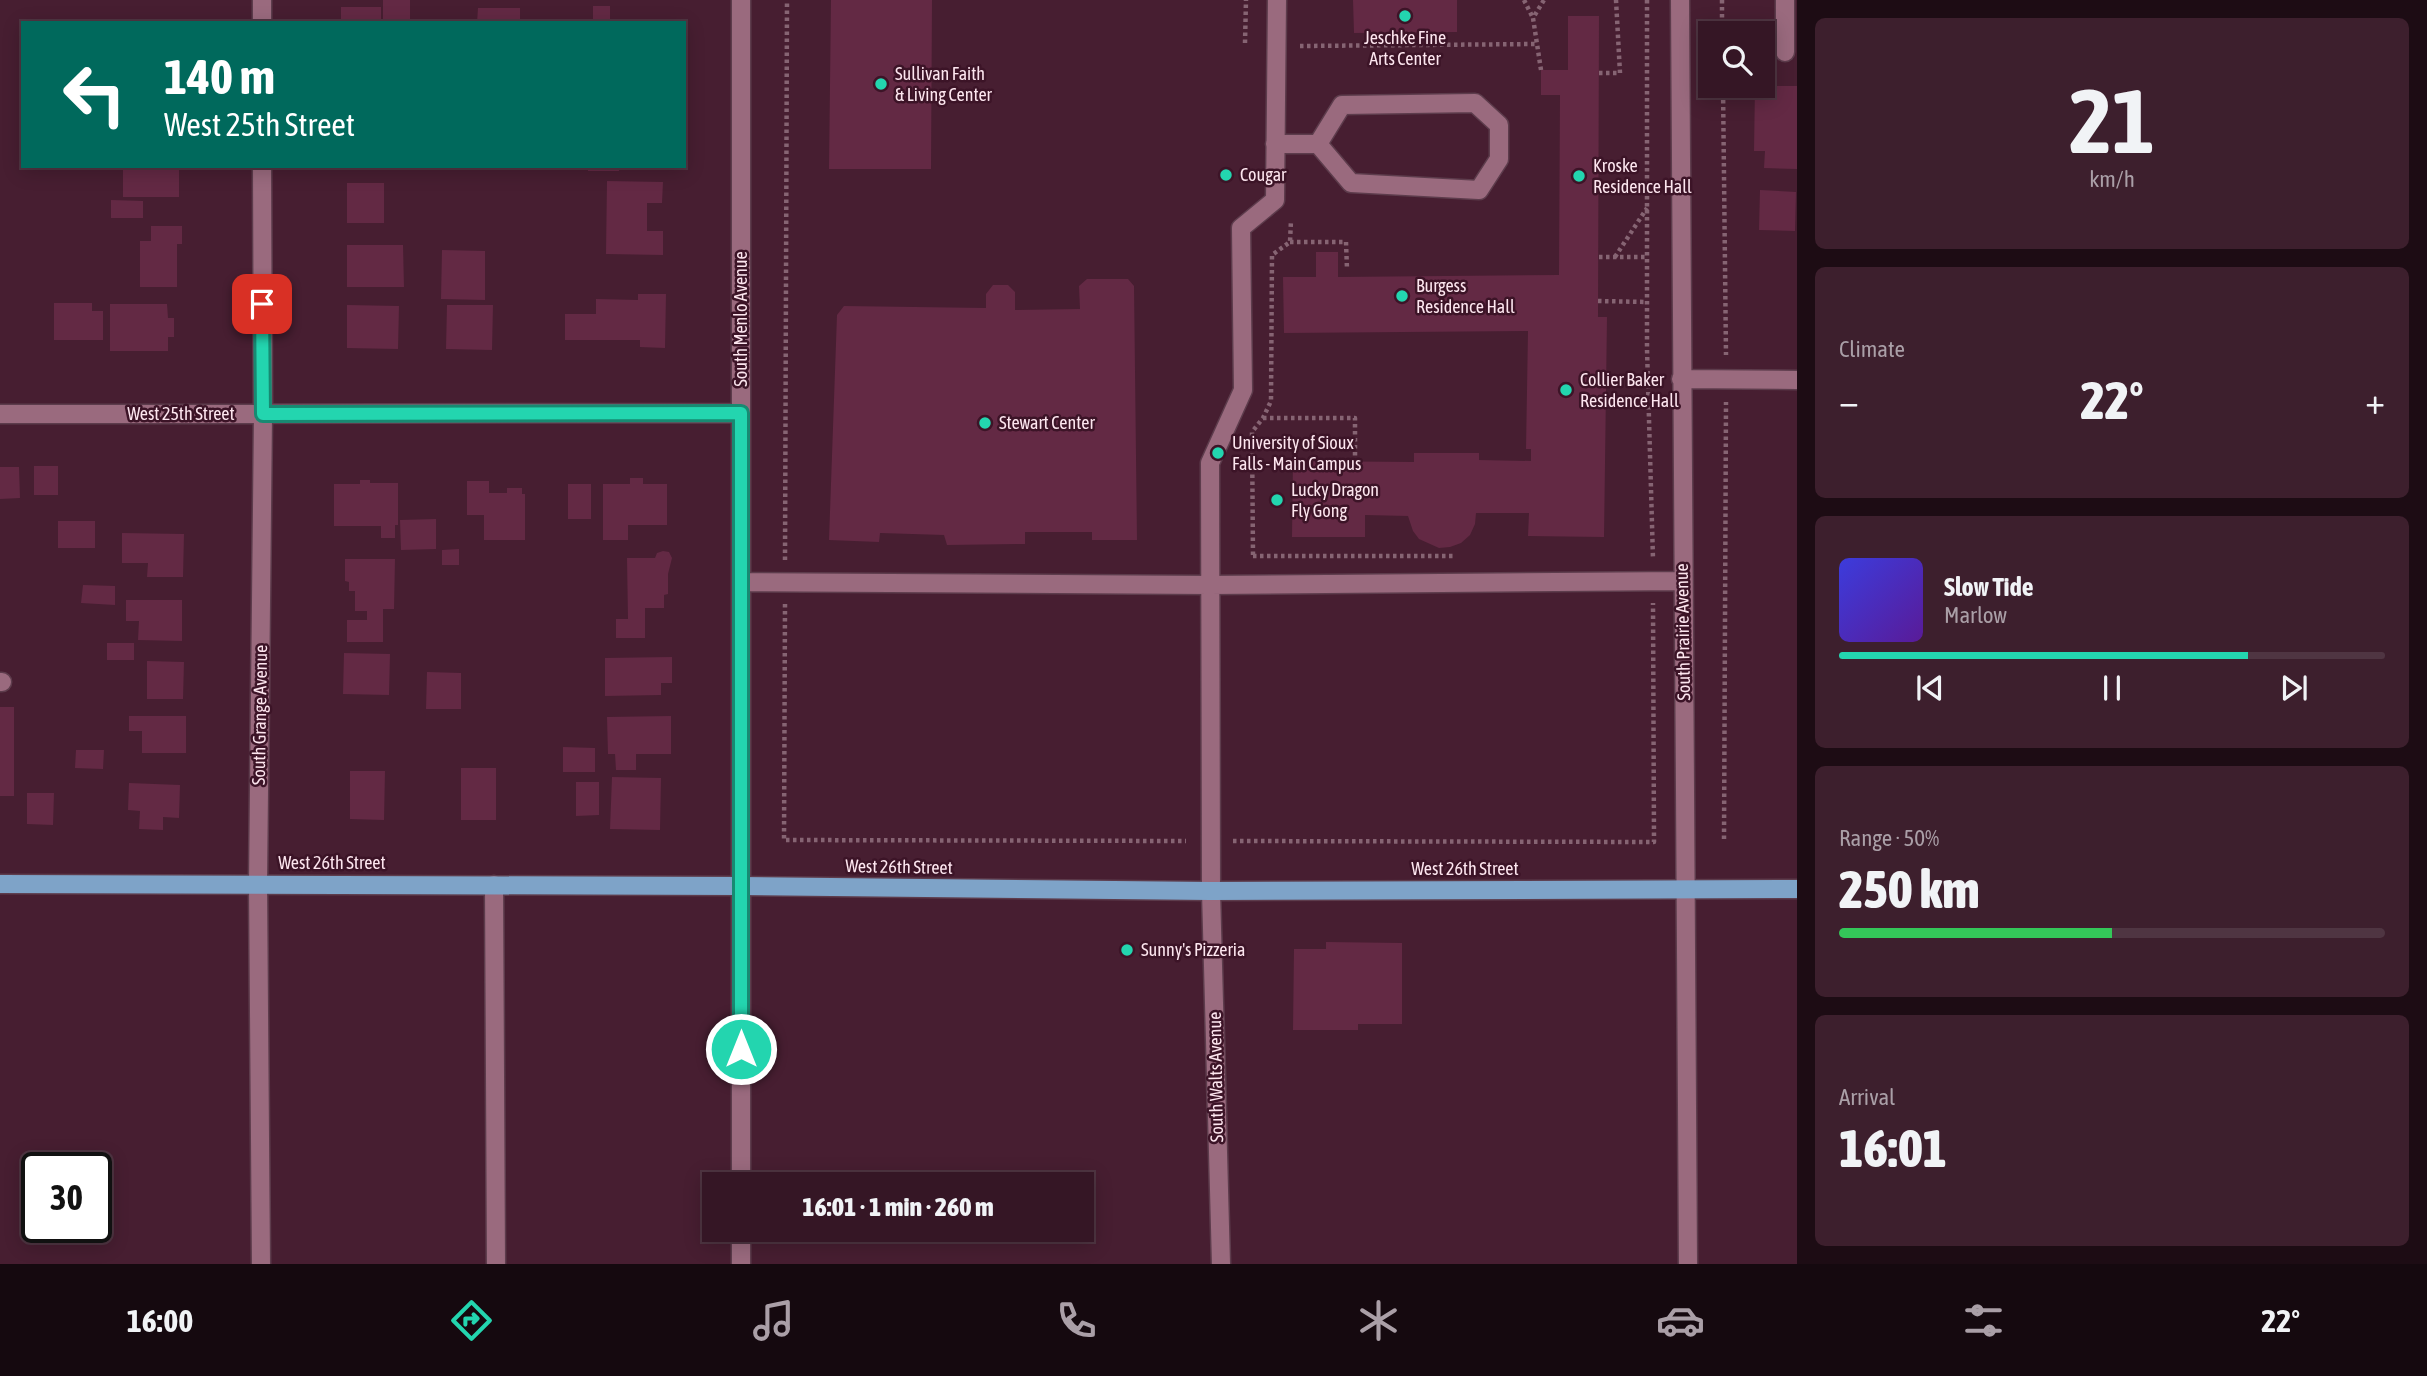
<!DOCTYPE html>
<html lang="en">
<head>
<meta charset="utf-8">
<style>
  :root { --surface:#351625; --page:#3d1f2d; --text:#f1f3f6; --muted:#aa9fa7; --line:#4f3542; --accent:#23d5af }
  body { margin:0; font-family:"Asap Condensed",sans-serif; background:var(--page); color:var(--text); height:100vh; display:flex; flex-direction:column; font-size:26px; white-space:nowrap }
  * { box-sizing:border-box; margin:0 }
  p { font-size:23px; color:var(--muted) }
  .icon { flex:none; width:38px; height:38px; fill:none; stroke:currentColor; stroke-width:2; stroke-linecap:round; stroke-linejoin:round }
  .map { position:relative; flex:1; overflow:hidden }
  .sheet { display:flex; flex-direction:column; gap:18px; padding:18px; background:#1d0c14; width:630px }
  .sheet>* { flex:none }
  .banner { position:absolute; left:21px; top:21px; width:665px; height:147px; border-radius:0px; box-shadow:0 4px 18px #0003,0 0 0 2px var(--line); background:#00695c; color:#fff; overflow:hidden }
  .controls { position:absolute; left:1698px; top:21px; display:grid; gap:14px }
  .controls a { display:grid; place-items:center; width:77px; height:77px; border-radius:0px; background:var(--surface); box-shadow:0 4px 18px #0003,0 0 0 2px var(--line); font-size:35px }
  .speed { position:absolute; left:21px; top:1152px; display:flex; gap:14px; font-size:35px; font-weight:700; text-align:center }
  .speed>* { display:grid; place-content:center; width:91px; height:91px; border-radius:50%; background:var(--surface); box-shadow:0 4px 18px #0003,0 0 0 2px var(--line); line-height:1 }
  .speed .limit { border:4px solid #111; border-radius:10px; background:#fff; color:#111 }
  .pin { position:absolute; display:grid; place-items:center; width:60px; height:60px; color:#fff; margin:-30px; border-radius:14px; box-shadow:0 4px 10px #0006 }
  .me { position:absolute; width:77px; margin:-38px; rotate:0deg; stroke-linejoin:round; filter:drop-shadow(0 0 5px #0008) }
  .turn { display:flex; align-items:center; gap:24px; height:147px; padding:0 28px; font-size:32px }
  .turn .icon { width:91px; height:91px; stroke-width:2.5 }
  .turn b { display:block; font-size:49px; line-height:60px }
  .big { font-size:52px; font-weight:800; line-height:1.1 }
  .sheet .tile { flex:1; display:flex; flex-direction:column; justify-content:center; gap:10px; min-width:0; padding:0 24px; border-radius:10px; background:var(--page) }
  .sheet .dial { align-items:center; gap:0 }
  .dial b { font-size:91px; line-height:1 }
  .song { display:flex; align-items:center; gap:21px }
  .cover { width:84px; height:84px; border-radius:10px; background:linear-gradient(135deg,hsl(240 70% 55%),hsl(270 70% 35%)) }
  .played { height:7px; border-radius:4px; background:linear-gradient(90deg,var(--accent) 75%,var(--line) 75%) }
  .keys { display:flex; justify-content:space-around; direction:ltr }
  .heat { display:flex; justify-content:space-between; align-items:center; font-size:38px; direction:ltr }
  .charge { height:10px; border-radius:5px; background:linear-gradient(90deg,#34c759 50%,var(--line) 0) }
  .trip { position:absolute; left:702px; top:1172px; width:392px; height:70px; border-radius:0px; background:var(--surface); box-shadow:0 4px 18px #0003,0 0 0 2px var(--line); font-weight:800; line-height:70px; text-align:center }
  .tab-bar { display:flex; height:112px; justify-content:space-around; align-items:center; background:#15090f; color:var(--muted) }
  .tab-bar .icon { width:49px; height:49px }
  .tab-bar .active { color:var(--accent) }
  .tab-bar b { font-size:32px; color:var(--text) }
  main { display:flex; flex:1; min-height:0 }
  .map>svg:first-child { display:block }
</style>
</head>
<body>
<main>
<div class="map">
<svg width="1797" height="1264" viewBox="0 0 1797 1264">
  <rect width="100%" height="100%" fill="#471e31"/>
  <path fill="#632944" d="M 383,0 L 410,0 L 410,23 L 383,23 Z
    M 831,0 L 932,0 L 931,169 L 829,169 Z
    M 1353,0 L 1457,0 L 1457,32 L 1354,33 Z
    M 593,6 L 610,6 L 610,23 L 593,23 Z
    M 341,7 L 381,7 L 381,23 L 341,23 Z
    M 478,8 L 520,8 L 520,23 L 477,23 Z
    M 1568,16 L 1599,16 L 1598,317 L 1607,317 L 1604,537 L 1528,536 L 1529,513 L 1476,513 L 1475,524 L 1470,535 L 1461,543 L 1450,547 L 1439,548 L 1419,539 L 1413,531 L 1408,516 L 1365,515 L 1365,537 L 1292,537 L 1293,461 L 1414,462 L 1414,453 L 1479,453 L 1479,460 L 1531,461 L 1531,449 L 1526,449 L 1528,331 L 1284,333 L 1283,277 L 1316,277 L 1316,252 L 1338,252 L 1338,277 L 1559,275 L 1560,95 L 1541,95 L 1541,70 L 1568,70 Z
    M 1755,86 L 1797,86 L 1797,169 L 1764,168 L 1765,151 L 1754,151 Z
    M 123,166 L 179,166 L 179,197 L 123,197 Z
    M 588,166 L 619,166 L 619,171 L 588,171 Z
    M 607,181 L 663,182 L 662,203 L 647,203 L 647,231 L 663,231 L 663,255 L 606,254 Z
    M 347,183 L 384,183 L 384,223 L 347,223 Z
    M 1760,190 L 1796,192 L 1795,231 L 1759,230 Z
    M 111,200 L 143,201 L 143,218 L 111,218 Z
    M 151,226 L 182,226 L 182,244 L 177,244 L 177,287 L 140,287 L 140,241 L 151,241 Z
    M 347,245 L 403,245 L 404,287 L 347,287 Z
    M 442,250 L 485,251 L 485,300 L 441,299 Z
    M 1087,279 L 1128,279 L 1134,286 L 1137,540 L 1092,540 L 1092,532 L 1025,532 L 1025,544 L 947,545 L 944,535 L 880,533 L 879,542 L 829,540 L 837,315 L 844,306 L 986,308 L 986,294 L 993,285 L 1008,285 L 1015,292 L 1015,310 L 1080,309 L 1079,286 Z
    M 638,294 L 666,294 L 665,348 L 640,347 L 640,340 L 565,340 L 565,314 L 596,314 L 596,299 L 638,300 Z
    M 54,303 L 92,303 L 92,311 L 103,311 L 103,340 L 54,340 Z
    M 110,304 L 167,304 L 168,318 L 174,318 L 174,337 L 168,337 L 168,351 L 110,351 Z
    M 347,305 L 399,306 L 398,349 L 347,348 Z
    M 447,305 L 493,305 L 492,350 L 446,349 Z
    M 34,466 L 58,466 L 58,495 L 34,495 Z
    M 0,467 L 19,467 L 20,498 L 0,499 Z
    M 630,478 L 643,478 L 643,484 L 667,484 L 667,525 L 628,525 L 628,540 L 603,540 L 603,484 L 630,484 Z
    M 360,480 L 370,480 L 370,483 L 398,483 L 398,525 L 395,525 L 395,538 L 381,538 L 381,526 L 334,526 L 334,484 L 360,484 Z
    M 467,481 L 489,481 L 489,493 L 507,493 L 507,488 L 522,488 L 522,494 L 525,494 L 525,540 L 484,540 L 484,515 L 467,515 Z
    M 568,484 L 591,484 L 591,519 L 568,519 Z
    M 436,519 L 436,549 L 401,550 L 400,520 Z
    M 58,521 L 95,521 L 95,548 L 58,548 Z
    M 122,533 L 184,534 L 183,577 L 147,577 L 148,563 L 122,563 Z
    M 459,549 L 459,565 L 442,565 L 442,550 Z
    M 663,551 L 669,552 L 672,558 L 668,574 L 668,594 L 664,595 L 664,608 L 645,608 L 645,638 L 616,638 L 616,619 L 628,619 L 627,558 L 655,558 L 657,553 Z
    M 345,559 L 395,559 L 394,609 L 383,609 L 383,642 L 347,642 L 347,620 L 367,620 L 367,611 L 355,611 L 355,591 L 349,591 L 349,582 L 345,581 Z
    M 83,585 L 115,586 L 115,605 L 81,603 Z
    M 126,600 L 182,600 L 182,641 L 138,640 L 139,621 L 126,621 Z
    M 107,643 L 134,643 L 134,660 L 107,660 Z
    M 344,653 L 390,654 L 389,695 L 343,694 Z
    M 672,657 L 672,683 L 661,683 L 661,695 L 605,696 L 605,658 Z
    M 147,661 L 184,662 L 183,699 L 147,699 Z
    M 427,672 L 461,673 L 461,709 L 426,709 Z
    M 0,707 L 14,707 L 14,796 L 0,796 Z
    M 129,716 L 186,716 L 186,753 L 142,753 L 142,731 L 129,731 Z
    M 671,716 L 671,754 L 636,754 L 636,770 L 616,770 L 615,754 L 608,754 L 607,717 Z
    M 563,747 L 595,748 L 595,772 L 563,772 Z
    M 76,750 L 104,750 L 103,769 L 75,768 Z
    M 461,768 L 496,768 L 496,820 L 461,820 Z
    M 350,771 L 385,771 L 384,820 L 350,819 Z
    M 612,777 L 661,778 L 660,830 L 610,829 Z
    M 576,782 L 599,782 L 599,815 L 576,816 Z
    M 129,783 L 180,785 L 179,818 L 163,817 L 163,830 L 139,829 L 140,811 L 128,810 Z
    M 27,793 L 54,793 L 53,825 L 27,824 Z
    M 1326,942 L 1402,943 L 1402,1024 L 1358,1024 L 1358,1030 L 1293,1030 L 1294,949 L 1326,949 Z"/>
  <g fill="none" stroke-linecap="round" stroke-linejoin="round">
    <defs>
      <path id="minor" d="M 262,0 L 262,23
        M 741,0 L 741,1185
        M 1680,0 L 1688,1264
        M 1785,0 L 1785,52
        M 1275,144 L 1318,144 L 1342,105 L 1475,103 L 1499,125 L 1499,159 L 1479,190 L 1351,183 L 1318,144
        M 1681,379 L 1797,380
        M 0,414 L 741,413
        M 741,582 L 1210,585 L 1683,581
        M 0,682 L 2,682
        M 494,885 L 496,1264
        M 741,1230 L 741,1264
        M 261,1264 L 258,884 L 263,414 L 262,166
        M 1221,1264 L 1211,891 L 1210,463 L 1243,390 L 1241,228 L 1275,200 L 1277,0"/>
      <path id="major" d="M 0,884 L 741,886 L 1211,891 L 1797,889"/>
    </defs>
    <use href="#minor" stroke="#5d3c4c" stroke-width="21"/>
    <use href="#major" stroke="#5d3c4c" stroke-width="21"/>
    <path stroke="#866473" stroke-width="4.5" stroke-dasharray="3.5 3.5" stroke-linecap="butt" d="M 1524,0 L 1533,18
      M 1647,0 L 1647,349 L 1653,559
      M 1722,0 L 1722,33
      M 1245,43 L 1246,0
      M 1300,46 L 1537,44
      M 1541,70 L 1533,18 L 1544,0
      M 1599,73 L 1620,73 L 1616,0
      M 1723,86 L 1726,355
      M 1290,242 L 1346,242 L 1347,269
      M 1599,257 L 1647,257
      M 1615,257 L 1647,208
      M 1598,301 L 1647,302
      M 1263,418 L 1355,418 L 1355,462
      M 1253,555 L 1252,432 L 1263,418 L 1271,401 L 1272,255 L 1290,242 L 1291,220
      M 1253,556 L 1453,556
      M 785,560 L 787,0
      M 785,604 L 784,840 L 1186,841
      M 1724,839 L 1726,402
      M 1233,841 L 1654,842 L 1653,603"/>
    <use href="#minor" stroke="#9a6a7e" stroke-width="18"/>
    <use href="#major" stroke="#7ea3c8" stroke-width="18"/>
  </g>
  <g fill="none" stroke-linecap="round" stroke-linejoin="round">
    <defs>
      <path id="route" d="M 262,304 L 263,414 L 741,413 L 741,1049"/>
    </defs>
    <use href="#route" stroke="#178a72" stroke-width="18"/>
    <use href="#route" stroke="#23d5af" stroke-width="12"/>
  </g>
  <g fill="#23d5af" stroke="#3c1427" stroke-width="2.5">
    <circle cx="1405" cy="16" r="7"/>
    <circle cx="881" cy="84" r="7"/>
    <circle cx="1226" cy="175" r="7"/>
    <circle cx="1579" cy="176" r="7"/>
    <circle cx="1402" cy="296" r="7"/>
    <circle cx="1566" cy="390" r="7"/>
    <circle cx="985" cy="423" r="7"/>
    <circle cx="1218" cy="453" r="7"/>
    <circle cx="1277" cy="500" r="7"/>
    <circle cx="1127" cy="950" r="7"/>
  </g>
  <g text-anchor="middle" stroke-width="5" stroke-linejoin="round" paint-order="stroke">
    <g font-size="18" fill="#fde6ef" stroke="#3c1427" text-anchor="start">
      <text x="1405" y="44" text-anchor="middle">Jeschke Fine<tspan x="1405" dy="21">Arts Center</tspan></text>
      <text x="895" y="80">Sullivan Faith<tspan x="895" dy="21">&amp; Living Center</tspan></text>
      <text x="1593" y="172">Kroske<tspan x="1593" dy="21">Residence Hall</tspan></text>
      <text x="1240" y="181">Cougar</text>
      <text x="1416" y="292">Burgess<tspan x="1416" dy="21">Residence Hall</tspan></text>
      <text x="1580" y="386">Collier Baker<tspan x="1580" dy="21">Residence Hall</tspan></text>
      <text x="999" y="429">Stewart Center</text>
      <text x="1232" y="449">University of Sioux<tspan x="1232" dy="21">Falls - Main Campus</tspan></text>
      <text x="1291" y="496">Lucky Dragon<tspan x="1291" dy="21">Fly Gong</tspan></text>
      <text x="1141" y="956">Sunny's Pizzeria</text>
    </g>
    <g font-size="18" fill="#fde6ef" stroke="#3c1427">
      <text transform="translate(741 319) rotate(-90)" y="6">South Menlo Avenue</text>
      <text x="181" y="420">West 25th Street</text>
      <text transform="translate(1683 632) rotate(-91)" y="6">South Prairie Avenue</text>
      <text transform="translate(260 715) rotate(-89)" y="6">South Grange Avenue</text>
      <text x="332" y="869">West 26th Street</text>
      <text transform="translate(899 867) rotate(1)" y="6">West 26th Street</text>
      <text x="1465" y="875">West 26th Street</text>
      <text transform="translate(1216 1077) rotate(-91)" y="6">South Walts Avenue</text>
    </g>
  </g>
</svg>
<div class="controls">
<a><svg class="icon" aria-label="search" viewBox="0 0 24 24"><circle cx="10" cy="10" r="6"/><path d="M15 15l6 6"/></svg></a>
</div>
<div class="speed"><div class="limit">30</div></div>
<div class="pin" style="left:262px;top:304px;background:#d93025"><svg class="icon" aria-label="arrive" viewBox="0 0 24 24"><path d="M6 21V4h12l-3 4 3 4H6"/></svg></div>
<svg class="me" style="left:741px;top:1049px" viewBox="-20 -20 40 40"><circle r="17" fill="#23d5af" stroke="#fff" stroke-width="3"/><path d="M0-11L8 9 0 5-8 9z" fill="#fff"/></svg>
<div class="trip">16:01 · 1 min · 260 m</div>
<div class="banner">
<div class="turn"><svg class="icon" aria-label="left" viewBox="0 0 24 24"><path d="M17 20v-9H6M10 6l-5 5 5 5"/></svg><div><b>140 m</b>West 25th Street</div></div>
</div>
</div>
<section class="sheet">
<div class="tile dial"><b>21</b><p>km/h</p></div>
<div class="tile"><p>Climate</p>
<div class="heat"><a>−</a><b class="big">22°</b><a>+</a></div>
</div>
<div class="tile">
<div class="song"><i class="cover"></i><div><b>Slow Tide</b><p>Marlow</p></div></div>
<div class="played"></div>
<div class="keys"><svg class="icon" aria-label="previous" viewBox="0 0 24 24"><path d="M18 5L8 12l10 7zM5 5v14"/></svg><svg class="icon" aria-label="pause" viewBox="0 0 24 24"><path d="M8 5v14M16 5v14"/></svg><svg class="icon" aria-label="next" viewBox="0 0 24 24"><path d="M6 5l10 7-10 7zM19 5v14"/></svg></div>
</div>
<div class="tile"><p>Range · 50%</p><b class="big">250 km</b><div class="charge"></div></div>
<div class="tile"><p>Arrival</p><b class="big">16:01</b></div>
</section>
</main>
<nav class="tab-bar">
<b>16:00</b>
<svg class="icon active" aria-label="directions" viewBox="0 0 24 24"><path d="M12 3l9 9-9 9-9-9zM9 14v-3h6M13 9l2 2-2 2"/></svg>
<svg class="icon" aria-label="music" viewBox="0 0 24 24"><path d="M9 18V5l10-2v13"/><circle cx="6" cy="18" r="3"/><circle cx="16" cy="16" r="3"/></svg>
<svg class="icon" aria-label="phone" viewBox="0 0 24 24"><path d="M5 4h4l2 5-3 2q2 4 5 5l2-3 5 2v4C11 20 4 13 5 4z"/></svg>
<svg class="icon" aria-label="climate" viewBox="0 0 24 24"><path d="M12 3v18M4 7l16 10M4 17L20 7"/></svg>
<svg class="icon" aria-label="car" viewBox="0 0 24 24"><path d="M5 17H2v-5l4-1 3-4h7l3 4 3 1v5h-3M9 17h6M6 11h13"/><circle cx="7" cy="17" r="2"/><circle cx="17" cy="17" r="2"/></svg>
<svg class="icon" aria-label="filters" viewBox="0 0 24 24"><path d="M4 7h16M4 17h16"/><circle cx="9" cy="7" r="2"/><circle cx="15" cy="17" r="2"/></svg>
<b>22°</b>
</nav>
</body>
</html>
